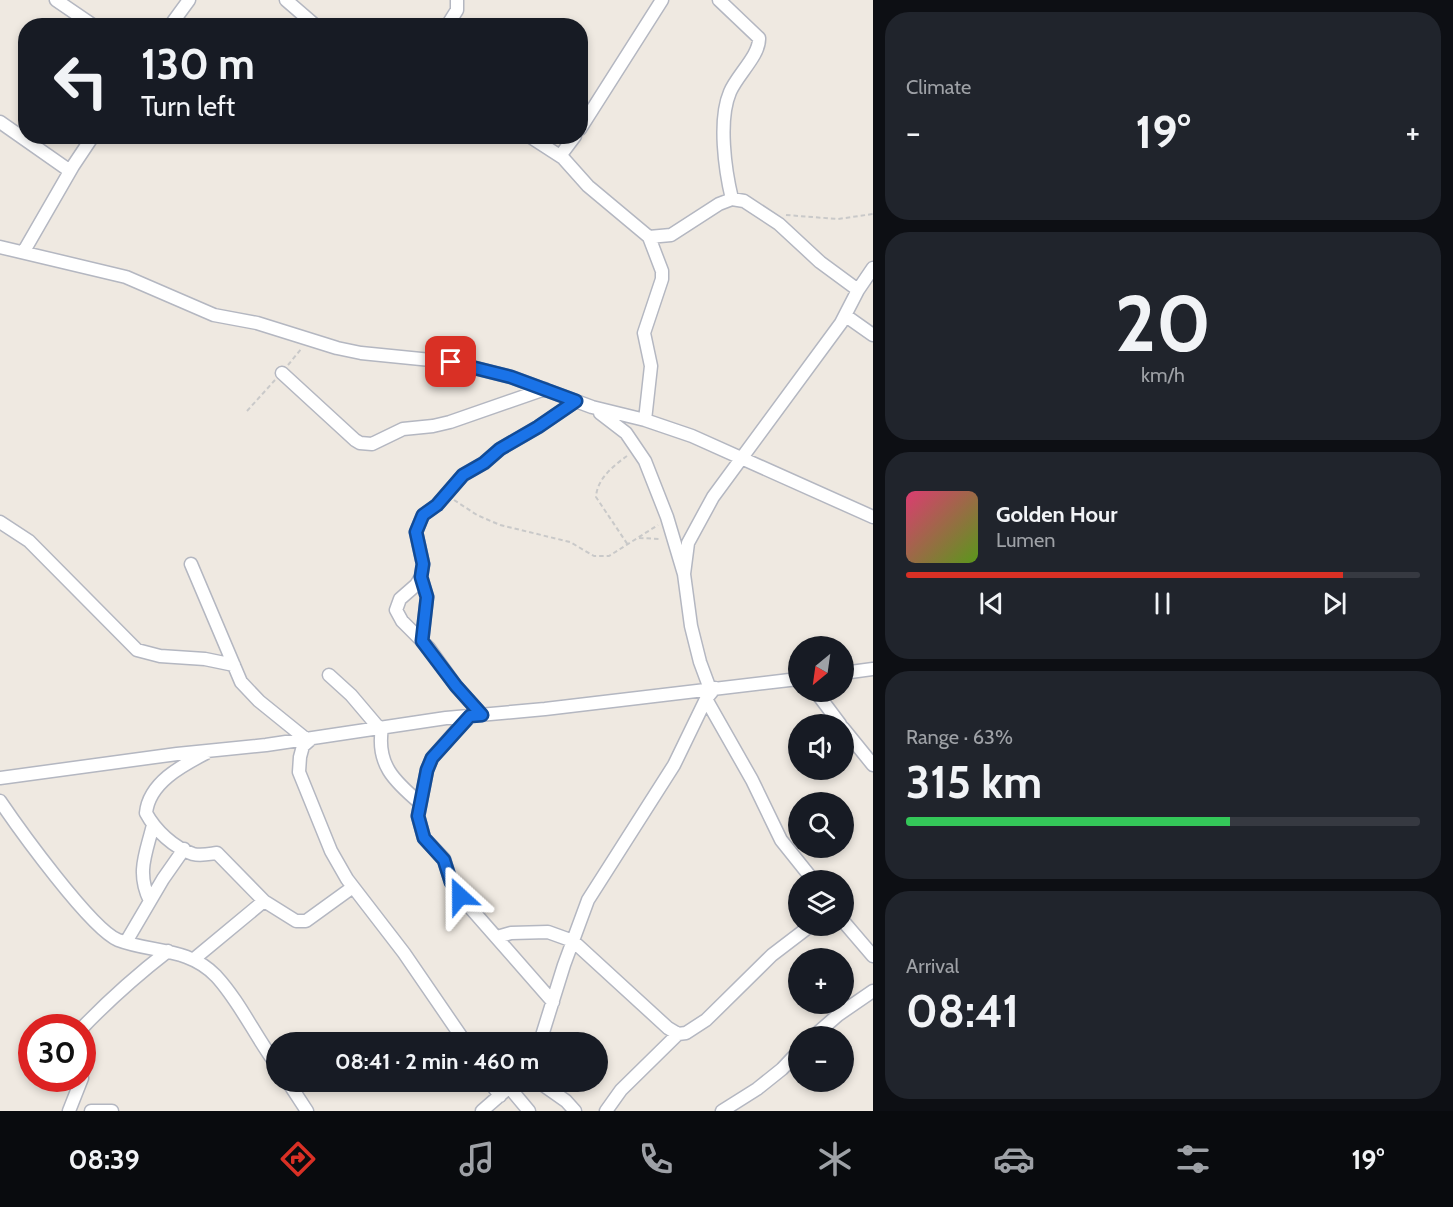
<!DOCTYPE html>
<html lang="en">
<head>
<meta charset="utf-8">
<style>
  :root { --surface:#171b24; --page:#20242c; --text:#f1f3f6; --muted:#9ea1a6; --line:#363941; --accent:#d93025 }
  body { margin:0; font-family:Cabin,sans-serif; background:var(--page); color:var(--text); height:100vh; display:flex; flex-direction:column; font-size:22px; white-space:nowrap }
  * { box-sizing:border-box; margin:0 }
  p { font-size:20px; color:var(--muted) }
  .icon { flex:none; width:33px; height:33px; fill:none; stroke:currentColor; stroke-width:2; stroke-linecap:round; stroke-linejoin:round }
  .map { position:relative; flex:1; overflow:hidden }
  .sheet { display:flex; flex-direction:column; gap:12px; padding:12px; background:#0d0f14; width:580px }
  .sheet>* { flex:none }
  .top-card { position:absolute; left:18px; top:18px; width:570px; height:126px; border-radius:24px; box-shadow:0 3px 9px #0003; background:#171b24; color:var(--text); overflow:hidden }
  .needle { width:39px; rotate:209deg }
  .controls { position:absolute; left:788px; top:636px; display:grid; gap:12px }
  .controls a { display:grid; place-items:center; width:66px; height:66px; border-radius:50%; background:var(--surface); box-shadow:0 3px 9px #0003; font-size:30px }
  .speed { position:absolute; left:18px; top:1014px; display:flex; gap:12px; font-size:30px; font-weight:700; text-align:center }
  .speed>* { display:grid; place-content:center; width:78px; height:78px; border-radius:50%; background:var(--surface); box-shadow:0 3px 9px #0003; line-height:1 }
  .speed .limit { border:9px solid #d22; background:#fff; color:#111 }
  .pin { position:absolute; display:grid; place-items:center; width:51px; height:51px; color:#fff; margin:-26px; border-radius:12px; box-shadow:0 3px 9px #0006 }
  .me { position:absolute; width:66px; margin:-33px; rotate:336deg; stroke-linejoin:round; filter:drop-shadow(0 0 4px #0008) }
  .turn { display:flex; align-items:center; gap:21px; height:126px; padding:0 24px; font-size:27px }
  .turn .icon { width:78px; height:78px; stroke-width:2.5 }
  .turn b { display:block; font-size:42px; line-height:51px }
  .big { font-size:45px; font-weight:700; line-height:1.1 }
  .sheet .card { flex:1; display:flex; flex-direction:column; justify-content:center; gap:9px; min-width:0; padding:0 21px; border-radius:24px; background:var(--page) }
  .sheet .dial { align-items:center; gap:0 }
  .dial b { font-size:78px; line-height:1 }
  .song { display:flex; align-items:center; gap:18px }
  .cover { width:72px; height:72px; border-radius:9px; background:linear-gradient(135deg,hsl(340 70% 55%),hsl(90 70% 35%)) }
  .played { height:6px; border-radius:3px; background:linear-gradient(90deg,var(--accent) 85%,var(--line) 85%) }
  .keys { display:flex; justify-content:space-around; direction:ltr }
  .heat { display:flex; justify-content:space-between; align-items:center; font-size:33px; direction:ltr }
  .charge { height:9px; border-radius:4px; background:linear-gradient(90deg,#34c759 63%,var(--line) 0) }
  .trip { position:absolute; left:266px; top:1032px; width:342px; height:60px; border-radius:30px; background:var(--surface); box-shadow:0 3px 9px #0003; font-weight:700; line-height:60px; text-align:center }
  .tabs { display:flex; height:96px; justify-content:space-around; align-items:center; background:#090b0e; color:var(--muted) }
  .tabs .icon { width:42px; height:42px }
  .tabs .on { color:var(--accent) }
  .tabs b { font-size:27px; color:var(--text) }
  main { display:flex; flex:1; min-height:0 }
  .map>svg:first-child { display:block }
</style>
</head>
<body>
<main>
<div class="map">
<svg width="873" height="1111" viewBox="0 0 873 1111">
  <rect width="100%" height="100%" fill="#efe9e1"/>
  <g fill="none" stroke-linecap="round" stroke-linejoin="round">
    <defs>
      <path id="minor" d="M 56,0 L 94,26
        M 286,0 L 316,26
        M 719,0 L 759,38 C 760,55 737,75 730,92 C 718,120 725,170 732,199
        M 170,26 L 189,0
        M 447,26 L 457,10 L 457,0
        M 0,122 L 70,171
        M 580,129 L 662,0
        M 529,136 L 563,158 L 588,186 L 649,237 L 662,271 L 662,279 L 644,333 L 651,366 L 645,420
        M 560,156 L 575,136
        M 649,237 L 671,235 L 719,204 L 732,199 L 744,201 L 779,224 L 820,262 L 858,290
        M 0,247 L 126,277 L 214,315 L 257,323 L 337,348 L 361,353 L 451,362 L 511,377 L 592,407 L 645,420 L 692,436 L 873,517
        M 24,251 L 73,166 L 93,136
        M 846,316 L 873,335
        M 282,373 L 355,440 L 360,443 L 372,444 L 403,429 L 433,426 L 450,422 L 545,389
        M 600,413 L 626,433 L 645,461 L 667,517 L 684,574 L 691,626 L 700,662 L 710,689
        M 0,522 L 29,541 L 137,650 L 160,656 L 205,659 L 234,665
        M 191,564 L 241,682 L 259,701 L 306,739
        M 684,574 L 688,543 L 713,497 L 841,323 L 858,290 L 873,268
        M 421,577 L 427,597 L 422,641
        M 843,673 L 873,669
        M 329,675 L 351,695 L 379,728
        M 816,692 L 840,724
        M 706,699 L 752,780 L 781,840 L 813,880
        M 482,715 L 456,686 L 429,648 L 402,621 L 396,610 L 400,599 L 416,585 L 421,577 L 423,564 L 416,532 L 423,515 L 437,505 L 463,475 L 484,463 L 500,449 L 538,427 L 576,401
        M 469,716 L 432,758 L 427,770 L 418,816 L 424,838 L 444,859 L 451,882 L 460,896 L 553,1002
        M 382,728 C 376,764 394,781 420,803
        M 843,728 L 873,765
        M 311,739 L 303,746 L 300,757 L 299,772 L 331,851 L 347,879 L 404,953 L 465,1042
        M 206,753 C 181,766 149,783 146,813 C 155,830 174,848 193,854 C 201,856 209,854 217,853 L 264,901 L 296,921 L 306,921 L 353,887
        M 0,778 L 177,754 L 266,745 L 446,718 L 545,709 L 798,679
        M 0,801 C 19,829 91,929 118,940 C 152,953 188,947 216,976 C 240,1002 255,1036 276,1064
        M 150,901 C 136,872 146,854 153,825
        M 843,921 L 873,956
        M 497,937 L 511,933 L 548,932 L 573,941 L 668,1028 L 678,1034 L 686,1033 L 706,1020 L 772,955 L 810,926
        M 126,942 L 163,879 L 184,849
        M 194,959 L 264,901
        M 82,1028 C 109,1000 137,975 168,951
        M 814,1036 L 838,1015 L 873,991
        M 540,1042 L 564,965 L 588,900 L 674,765 L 706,699 L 715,688
        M 288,1082 L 307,1111
        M 490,1082 L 500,1096
        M 539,1082 L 566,1101 L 575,1111
        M 509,1087 L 529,1111
        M 69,1111 L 82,1078
        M 91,1111 L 112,1111
        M 482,1111 L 515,1082
        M 606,1111 L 621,1090 L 678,1034
        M 722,1111 L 757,1089 L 782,1069 L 798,1052"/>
    </defs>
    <use href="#minor" stroke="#b4b7c1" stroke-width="15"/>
    <path stroke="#c9c9c9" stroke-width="2" stroke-dasharray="4.5 3" stroke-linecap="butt" d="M 786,215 L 838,219 L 873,214
      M 288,365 L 302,348
      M 247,411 L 275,380
      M 627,456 C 613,466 597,479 596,497 L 628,545
      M 454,500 L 477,515 L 500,525 L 570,542 L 594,556 L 609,556 L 658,525
      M 639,538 L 660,539"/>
    <use href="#minor" stroke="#fff" stroke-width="12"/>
  </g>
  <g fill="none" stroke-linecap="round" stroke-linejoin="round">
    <defs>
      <path id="route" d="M 451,362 L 511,377 L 576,401 L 538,427 L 500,449 L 484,463 L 463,475 L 437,505 L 423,515 L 416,532 L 423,564 L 421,577 L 427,597 L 422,641 L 456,686 L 482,715 L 470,716 L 432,758 L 427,770 L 418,816 L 424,838 L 444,860 L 451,882 L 460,896"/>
    </defs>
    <use href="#route" stroke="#114b97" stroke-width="15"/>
    <use href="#route" stroke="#1a73e8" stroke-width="10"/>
  </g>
</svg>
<div class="controls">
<a><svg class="needle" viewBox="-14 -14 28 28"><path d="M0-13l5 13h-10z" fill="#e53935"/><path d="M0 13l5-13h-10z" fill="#9ea1a6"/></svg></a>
<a><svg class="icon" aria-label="sound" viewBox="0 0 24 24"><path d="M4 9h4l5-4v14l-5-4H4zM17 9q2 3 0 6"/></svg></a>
<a><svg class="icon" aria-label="search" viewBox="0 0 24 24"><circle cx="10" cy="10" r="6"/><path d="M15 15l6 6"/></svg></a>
<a><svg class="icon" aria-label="layers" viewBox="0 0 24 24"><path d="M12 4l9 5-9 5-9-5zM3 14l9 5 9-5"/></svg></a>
<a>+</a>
<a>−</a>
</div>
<div class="speed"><div class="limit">30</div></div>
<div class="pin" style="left:451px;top:362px;background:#d93025"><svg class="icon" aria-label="arrive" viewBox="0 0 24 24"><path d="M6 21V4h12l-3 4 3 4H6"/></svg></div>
<svg class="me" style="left:460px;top:896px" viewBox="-20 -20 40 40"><path d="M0-17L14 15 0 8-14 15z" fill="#1a73e8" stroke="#fff" stroke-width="4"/></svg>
<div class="trip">08:41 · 2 min · 460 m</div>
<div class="top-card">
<div class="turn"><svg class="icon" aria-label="left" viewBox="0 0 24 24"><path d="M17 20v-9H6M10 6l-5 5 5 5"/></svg><div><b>130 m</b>Turn left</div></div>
</div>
</div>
<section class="sheet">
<div class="card"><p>Climate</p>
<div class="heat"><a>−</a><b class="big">19°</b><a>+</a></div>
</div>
<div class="card dial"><b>20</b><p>km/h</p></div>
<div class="card">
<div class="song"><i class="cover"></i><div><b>Golden Hour</b><p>Lumen</p></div></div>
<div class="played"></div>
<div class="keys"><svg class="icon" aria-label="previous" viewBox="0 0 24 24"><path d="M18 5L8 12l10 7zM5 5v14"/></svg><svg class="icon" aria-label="pause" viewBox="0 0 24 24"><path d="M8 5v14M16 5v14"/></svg><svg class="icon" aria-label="next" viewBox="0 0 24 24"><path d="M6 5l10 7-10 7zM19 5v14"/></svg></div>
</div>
<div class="card"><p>Range · 63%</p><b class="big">315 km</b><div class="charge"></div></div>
<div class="card"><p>Arrival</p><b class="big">08:41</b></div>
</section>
</main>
<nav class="tabs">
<b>08:39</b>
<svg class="icon on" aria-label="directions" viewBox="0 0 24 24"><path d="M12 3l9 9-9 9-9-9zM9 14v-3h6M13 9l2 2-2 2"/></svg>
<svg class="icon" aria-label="music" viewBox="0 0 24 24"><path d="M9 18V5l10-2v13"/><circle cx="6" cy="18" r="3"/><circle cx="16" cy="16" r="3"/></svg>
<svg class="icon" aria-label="phone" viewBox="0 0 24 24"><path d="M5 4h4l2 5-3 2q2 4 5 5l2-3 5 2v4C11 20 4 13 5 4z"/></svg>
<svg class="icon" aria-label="climate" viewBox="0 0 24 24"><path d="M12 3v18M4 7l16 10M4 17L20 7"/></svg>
<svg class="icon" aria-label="car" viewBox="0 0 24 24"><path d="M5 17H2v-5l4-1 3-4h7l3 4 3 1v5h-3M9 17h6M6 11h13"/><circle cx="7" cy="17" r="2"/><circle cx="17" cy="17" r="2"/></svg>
<svg class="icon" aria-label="filters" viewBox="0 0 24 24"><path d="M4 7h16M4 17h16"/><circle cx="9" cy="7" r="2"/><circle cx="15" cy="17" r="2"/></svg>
<b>19°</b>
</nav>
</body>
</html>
